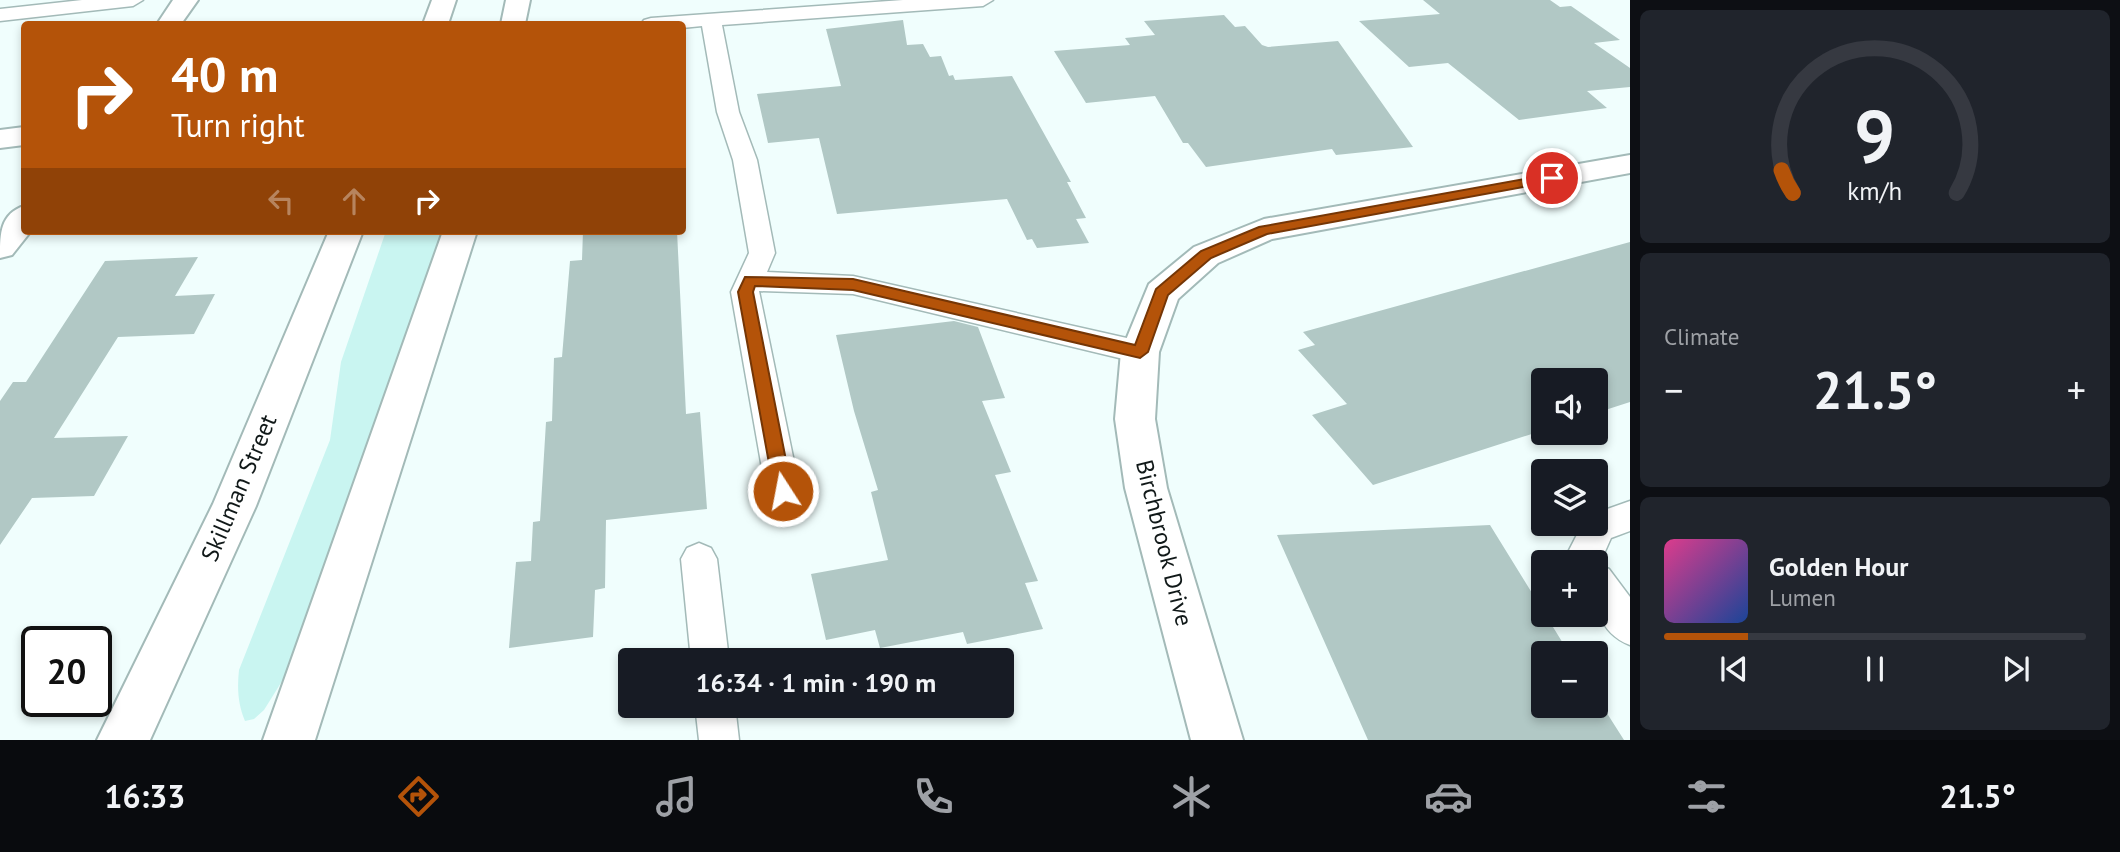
<!DOCTYPE html>
<html lang="en">
<head>
<meta charset="utf-8">
<style>
  :root { --surface:#171b24; --page:#20242c; --text:#f1f3f6; --muted:#9ea1a6; --line:#363941; --accent:#b45309 }
  body { margin:0; font-family:"PT Sans",sans-serif; background:var(--page); color:var(--text); height:100vh; display:flex; flex-direction:column; font-size:26px; white-space:nowrap }
  * { box-sizing:border-box; margin:0 }
  p { font-size:23px; color:var(--muted) }
  .icon { flex:none; width:38px; height:38px; fill:none; stroke:currentColor; stroke-width:2; stroke-linecap:round; stroke-linejoin:round }
  .map { position:relative; flex:1; overflow:hidden }
  .side { display:flex; flex-direction:column; gap:10px; padding:10px; background:#0d0f14; width:490px }
  .side>* { flex:none }
  .guide { position:absolute; left:21px; top:21px; width:665px; height:214px; border-radius:7px; box-shadow:0 4px 10px #0003; background:#b45309; color:#fff; overflow:hidden }
  .buttons { position:absolute; left:1531px; top:368px; display:grid; gap:14px }
  .buttons a { display:grid; place-items:center; width:77px; height:77px; border-radius:7px; background:var(--surface); box-shadow:0 4px 10px #0003; font-size:35px }
  .speed { position:absolute; left:21px; top:626px; display:flex; gap:14px; font-size:35px; font-weight:700; text-align:center }
  .speed>* { display:grid; place-content:center; width:91px; height:91px; border-radius:50%; background:var(--surface); box-shadow:0 4px 10px #0003; line-height:1 }
  .speed .limit { border:4px solid #111; border-radius:10px; background:#fff; color:#111 }
  .pin { position:absolute; display:grid; place-items:center; width:60px; height:60px; color:#fff; margin:-30px; border:4px solid #fff; border-radius:50%; box-shadow:0 2px 7px #0007 }
  .me { position:absolute; width:77px; margin:-38px; rotate:349deg; stroke-linejoin:round; filter:drop-shadow(0 0 5px #0008) }
  .turn { display:flex; align-items:center; gap:24px; height:147px; padding:0 35px; font-size:32px }
  .turn .icon { width:91px; height:91px; stroke-width:2.5 }
  .turn b { display:block; font-size:49px; line-height:60px }
  .lanes { display:flex; align-items:center; height:66px; padding:0 35px; background:#0003; justify-content:center; gap:35px; direction:ltr }
  .lanes .off { opacity:.35 }
  .big { font-size:52px; font-weight:700; line-height:1.1 }
  .side .card { flex:1; display:flex; flex-direction:column; justify-content:center; gap:10px; min-width:0; padding:0 24px; border-radius:10px; background:var(--page) }
  .side .dial { align-items:center; gap:0 }
  .dial svg { height:182px; overflow:visible; fill:none; stroke:var(--line); stroke-width:7; stroke-linecap:round; text-anchor:middle }
  .dial text { fill:var(--text); stroke:none }
  .song { display:flex; align-items:center; gap:21px }
  .cover { width:84px; height:84px; border-radius:10px; background:linear-gradient(135deg,hsl(330 70% 55%),hsl(220 70% 35%)) }
  .played { height:7px; border-radius:4px; background:linear-gradient(90deg,var(--accent) 20%,var(--line) 20%) }
  .keys { display:flex; justify-content:space-around; direction:ltr }
  .heat { display:flex; justify-content:space-between; align-items:center; font-size:38px; direction:ltr }
  .trip { position:absolute; left:618px; top:648px; width:396px; height:70px; border-radius:7px; background:var(--surface); box-shadow:0 4px 10px #0003; font-weight:700; line-height:70px; text-align:center }
  .tab-bar { display:flex; height:112px; justify-content:space-around; align-items:center; background:#090b0e; color:var(--muted) }
  .tab-bar .icon { width:49px; height:49px }
  .tab-bar .current { color:var(--accent) }
  .tab-bar b { font-size:32px; color:var(--text) }
  main { display:flex; flex:1; min-height:0 }
  .map>svg:first-child { display:block }
</style>
</head>
<body>
<main>
<div class="map">
<svg width="1630" height="740" viewBox="0 0 1630 740">
  <rect width="100%" height="100%" fill="#f0fefd"/>
  <path fill="#c9f5f1" d="M 386,231 L 446,231 L 304,646 L 264,710 L 254,719 L 245,721 C 238,704 237,689 239,670 L 330,440 L 341,362 Z"/>
  <path fill="#b1c8c5" d="M 1423,0 L 1550,0 L 1560,7 L 1571,6 L 1620,40 L 1594,43 L 1630,68 L 1630,87 L 1587,91 L 1607,108 L 1519,120 L 1448,63 L 1409,67 L 1359,21 L 1440,14 Z
    M 1224,15 L 1235,27 L 1245,26 L 1262,45 L 1268,47 L 1338,41 L 1413,147 L 1336,155 L 1332,149 L 1206,167 L 1188,143 L 1183,143 L 1155,96 L 1086,103 L 1054,51 L 1130,45 L 1125,38 L 1155,35 L 1144,21 Z
    M 903,20 L 907,45 L 923,44 L 930,57 L 941,56 L 949,76 L 953,75 L 955,80 L 1012,76 L 1071,182 L 1067,182 L 1086,218 L 1076,219 L 1089,243 L 1037,248 L 1032,239 L 1027,240 L 1007,199 L 837,214 L 819,138 L 768,143 L 757,94 L 841,86 L 826,29 Z
    M 583,231 L 677,231 L 686,414 L 700,412 L 707,509 L 606,520 L 605,588 L 595,590 L 593,637 L 509,648 L 516,562 L 531,561 L 533,522 L 540,521 L 546,422 L 552,421 L 554,358 L 562,357 L 570,261 L 582,260 Z
    M 1630,242 L 1630,402 L 1596,413 L 1596,380 L 1544,380 L 1544,430 L 1373,485 L 1312,415 L 1347,404 L 1298,350 L 1315,345 L 1303,332 Z
    M 198,257 L 175,296 L 215,294 L 194,334 L 118,337 L 54,438 L 128,436 L 94,496 L 32,498 L 0,545 L 0,401 L 13,382 L 26,382 L 105,261 Z
    M 954,321 L 978,327 L 1005,398 L 982,401 L 1011,472 L 995,475 L 1038,581 L 1025,583 L 1043,629 L 967,644 L 963,632 L 880,648 L 875,630 L 826,640 L 811,574 L 888,560 L 871,492 L 878,490 L 854,411 L 836,335 Z
    M 1490,525 L 1569,653 L 1544,653 L 1544,705 L 1596,705 L 1596,696 L 1624,740 L 1368,740 L 1277,535 Z"/>
  <g fill="none" stroke-linecap="round" stroke-linejoin="round">
    <defs>
      <path id="service" d="M 82,0 L 143,0 L 133,6 L 0,21 L 0,9 Z
        M 903,0 L 993,0 L 983,6 L 722,25 L 739,112 L 757,160 L 775,253 L 767,272 L 853,276 L 1140,341 L 1150,344 L 1155,352 L 1150,360 L 1140,363 L 853,294 L 759,291 L 800,491 L 795,501 L 783,505 L 771,501 L 766,491 L 731,292 L 749,253 L 733,160 L 717,112 L 702,26 L 682,28 L 682,24 L 641,24 L 644,20 L 651,18 Z
        M 1630,501 L 1630,531 L 1611,538 L 1599,565 L 1609,569 L 1630,597 L 1630,645 C 1592,630 1596,596 1596,562 L 1564,560 L 1583,523 L 1596,523 L 1596,513 Z
        M 699,543 L 711,548 L 717,559 L 729,660 L 691,660 L 681,559 L 687,548 Z
        M 695,705 L 735,705 L 739,740 L 699,740 Z"/>
      <path id="minor" d="M 173,0 L 198,0 L 181,24 L 157,24 Z
        M 24,127 L 24,145 L 0,148 L 0,130 Z
        M 1630,155 L 1630,173 L 1272,239 L 1218,263 L 1178,299 L 1159,352 L 1155,419 L 1167,488 L 1243,740 L 1191,740 L 1125,488 L 1115,419 L 1121,352 L 1149,284 L 1194,247 L 1264,219 Z
        M 24,206 L 24,231 L 31,231 L 12,255 L 0,258 C 0,234 0,214 24,206 Z"/>
      <path id="secondary" d="M 432,0 L 456,0 L 448,24 L 423,24 Z
        M 506,0 L 530,0 L 525,24 L 501,24 Z
        M 329,231 L 363,231 L 256,506 L 150,740 L 97,740 L 213,504 Z
        M 443,231 L 477,231 L 315,740 L 263,740 Z"/>
    </defs>
    <use href="#service" stroke="#a3bab8" stroke-width="3"/>
    <use href="#minor" stroke="#a3bab8" stroke-width="4"/>
    <use href="#secondary" stroke="#a3bab8" stroke-width="4"/>
    <use href="#service" fill="#fff" fill-rule="evenodd"/>
    <use href="#minor" fill="#fff" fill-rule="evenodd"/>
    <use href="#secondary" fill="#fff" fill-rule="evenodd"/>
  </g>
  <path fill="#b45309" stroke="#753606" stroke-width="2" d="M 1552,174 L 1558,178 L 1556,181 L 1267,234 L 1211,258 L 1168,295 L 1148,352 L 1140,358 L 853,290 L 755,286 L 753,292 L 792,491 L 790,496 L 783,498 L 777,496 L 774,491 L 738,292 L 745,277 L 853,279 L 1135,345 L 1156,289 L 1201,251 L 1259,227 Z"/>
  <g text-anchor="middle" stroke-width="5" stroke-linejoin="round" paint-order="stroke">
    <g font-size="24" fill="#101818" stroke="#fff">
      <text transform="translate(239 488) rotate(-67)" y="8">Skillman Street</text>
      <text transform="translate(1164 543) rotate(76)" y="8">Birchbrook Drive</text>
    </g>
  </g>
</svg>
<div class="buttons">
<a><svg class="icon" aria-label="sound" viewBox="0 0 24 24"><path d="M4 9h4l5-4v14l-5-4H4zM17 9q2 3 0 6"/></svg></a>
<a><svg class="icon" aria-label="layers" viewBox="0 0 24 24"><path d="M12 4l9 5-9 5-9-5zM3 14l9 5 9-5"/></svg></a>
<a>+</a>
<a>−</a>
</div>
<div class="speed"><div class="limit">20</div></div>
<div class="pin" style="left:1552px;top:178px;background:#d93025"><svg class="icon" aria-label="arrive" viewBox="0 0 24 24"><path d="M6 21V4h12l-3 4 3 4H6"/></svg></div>
<svg class="me" style="left:783px;top:491px" viewBox="-20 -20 40 40"><circle r="17" fill="#b45309" stroke="#fff" stroke-width="3"/><path d="M0-11L8 9 0 5-8 9z" fill="#fff"/></svg>
<div class="trip">16:34 · 1 min · 190 m</div>
<div class="guide">
<div class="turn"><svg class="icon" aria-label="right" viewBox="0 0 24 24"><path d="M7 20v-9h11M14 6l5 5-5 5"/></svg><div><b>40 m</b>Turn right</div></div>
<div class="lanes"><svg class="icon off" aria-label="left" viewBox="0 0 24 24"><path d="M17 20v-9H6M10 6l-5 5 5 5"/></svg><svg class="icon off" aria-label="ahead" viewBox="0 0 24 24"><path d="M12 20V5M6 11l6-6 6 6"/></svg><svg class="icon" aria-label="right" viewBox="0 0 24 24"><path d="M7 20v-9h11M14 6l5 5-5 5"/></svg></div>
</div>
</div>
<section class="side">
<div class="card dial"><svg viewBox="0 0 100 80">
<path d="M14 69A42 42 0 1 1 86 69"/>
<path d="M14 69A42 42 0 0 1 9 59" stroke="#b45309"/>
<text x="50" y="56" font-size="32" font-weight="700">9</text>
<text x="50" y="72" font-size="11">km/h</text>
</svg></div>
<div class="card"><p>Climate</p>
<div class="heat"><a>−</a><b class="big">21.5°</b><a>+</a></div>
</div>
<div class="card">
<div class="song"><i class="cover"></i><div><b>Golden Hour</b><p>Lumen</p></div></div>
<div class="played"></div>
<div class="keys"><svg class="icon" aria-label="previous" viewBox="0 0 24 24"><path d="M18 5L8 12l10 7zM5 5v14"/></svg><svg class="icon" aria-label="pause" viewBox="0 0 24 24"><path d="M8 5v14M16 5v14"/></svg><svg class="icon" aria-label="next" viewBox="0 0 24 24"><path d="M6 5l10 7-10 7zM19 5v14"/></svg></div>
</div>
</section>
</main>
<nav class="tab-bar">
<b>16:33</b>
<svg class="icon current" aria-label="directions" viewBox="0 0 24 24"><path d="M12 3l9 9-9 9-9-9zM9 14v-3h6M13 9l2 2-2 2"/></svg>
<svg class="icon" aria-label="music" viewBox="0 0 24 24"><path d="M9 18V5l10-2v13"/><circle cx="6" cy="18" r="3"/><circle cx="16" cy="16" r="3"/></svg>
<svg class="icon" aria-label="phone" viewBox="0 0 24 24"><path d="M5 4h4l2 5-3 2q2 4 5 5l2-3 5 2v4C11 20 4 13 5 4z"/></svg>
<svg class="icon" aria-label="climate" viewBox="0 0 24 24"><path d="M12 3v18M4 7l16 10M4 17L20 7"/></svg>
<svg class="icon" aria-label="car" viewBox="0 0 24 24"><path d="M5 17H2v-5l4-1 3-4h7l3 4 3 1v5h-3M9 17h6M6 11h13"/><circle cx="7" cy="17" r="2"/><circle cx="17" cy="17" r="2"/></svg>
<svg class="icon" aria-label="filters" viewBox="0 0 24 24"><path d="M4 7h16M4 17h16"/><circle cx="9" cy="7" r="2"/><circle cx="15" cy="17" r="2"/></svg>
<b>21.5°</b>
</nav>
</body>
</html>
